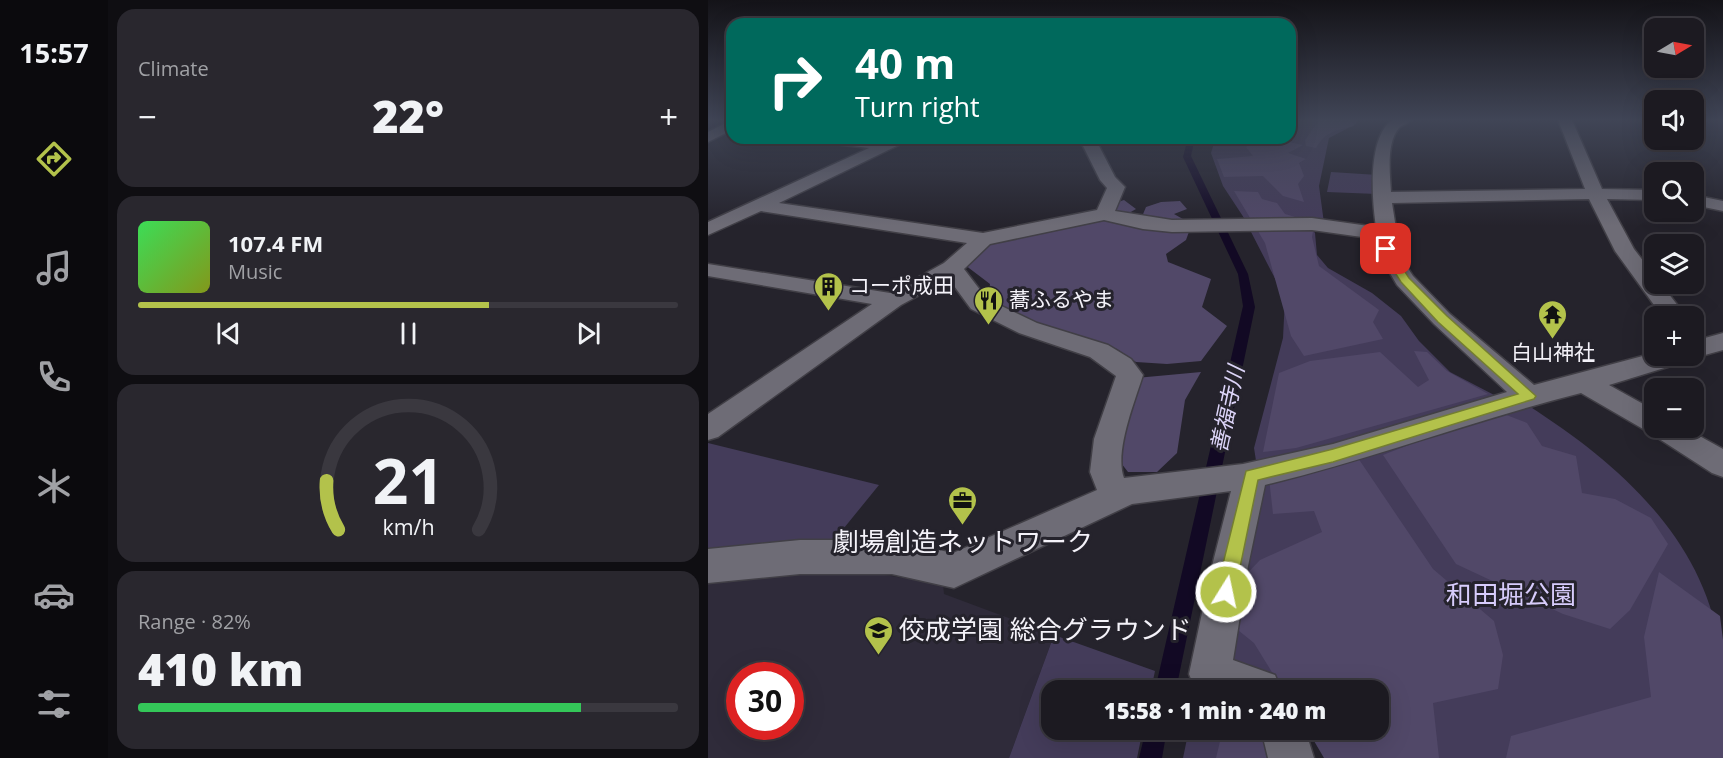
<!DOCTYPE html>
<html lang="en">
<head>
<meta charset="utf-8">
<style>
  :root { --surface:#1c1a21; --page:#29272e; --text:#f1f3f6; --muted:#a0a1a5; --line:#3a383f; --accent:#b3c24b }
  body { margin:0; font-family:"Open Sans","Noto Sans JP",sans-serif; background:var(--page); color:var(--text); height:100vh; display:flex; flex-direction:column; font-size:22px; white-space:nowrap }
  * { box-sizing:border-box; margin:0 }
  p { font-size:20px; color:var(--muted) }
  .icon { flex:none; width:33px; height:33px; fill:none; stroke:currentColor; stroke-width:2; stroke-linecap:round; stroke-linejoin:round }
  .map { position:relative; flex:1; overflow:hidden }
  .side { display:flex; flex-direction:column; gap:9px; padding:9px; background:#0f0e12; width:600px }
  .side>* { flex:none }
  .top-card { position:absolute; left:18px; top:18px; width:570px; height:126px; border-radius:18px; box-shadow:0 6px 24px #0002,0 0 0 2px var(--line); background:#00695c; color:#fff; overflow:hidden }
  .needle { width:39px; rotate:80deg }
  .buttons { position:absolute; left:936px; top:18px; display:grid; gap:12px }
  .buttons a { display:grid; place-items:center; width:60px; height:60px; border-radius:12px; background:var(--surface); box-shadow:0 6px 24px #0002,0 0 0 2px var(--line); font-size:30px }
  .speed { position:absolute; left:18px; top:662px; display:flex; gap:12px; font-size:30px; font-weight:700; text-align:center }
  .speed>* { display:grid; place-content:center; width:78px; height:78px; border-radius:50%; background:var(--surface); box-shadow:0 6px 24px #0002,0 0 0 2px var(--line); line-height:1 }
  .speed .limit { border:9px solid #d22; background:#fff; color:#111 }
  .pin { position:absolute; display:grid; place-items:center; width:51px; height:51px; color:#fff; margin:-26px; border-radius:12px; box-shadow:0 3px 9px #0006 }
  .me { position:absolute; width:66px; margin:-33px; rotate:10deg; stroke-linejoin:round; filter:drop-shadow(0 0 4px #0008) }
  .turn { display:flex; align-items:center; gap:21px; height:126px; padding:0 30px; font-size:27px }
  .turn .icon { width:78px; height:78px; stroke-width:2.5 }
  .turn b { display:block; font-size:42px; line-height:51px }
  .big { font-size:45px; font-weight:800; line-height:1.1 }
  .side .card { flex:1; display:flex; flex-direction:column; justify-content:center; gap:9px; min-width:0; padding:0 21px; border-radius:18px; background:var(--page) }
  .side .dial { align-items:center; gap:0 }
  .dial svg { height:156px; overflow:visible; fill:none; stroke:var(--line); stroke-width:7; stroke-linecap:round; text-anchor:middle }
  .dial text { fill:var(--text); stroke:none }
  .song { display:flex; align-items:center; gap:18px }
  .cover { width:72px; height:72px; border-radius:9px; background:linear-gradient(135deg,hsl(130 70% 55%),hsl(70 70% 35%)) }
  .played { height:6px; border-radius:3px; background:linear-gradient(90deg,var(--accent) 65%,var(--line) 65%) }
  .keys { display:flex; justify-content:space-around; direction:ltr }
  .heat { display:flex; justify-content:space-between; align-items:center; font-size:33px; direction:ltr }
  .charge { height:9px; border-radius:4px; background:linear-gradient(90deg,#34c759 82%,var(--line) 0) }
  .trip { position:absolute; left:333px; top:680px; width:348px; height:60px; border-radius:18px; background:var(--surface); box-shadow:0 6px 24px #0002,0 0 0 2px var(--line); font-weight:800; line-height:60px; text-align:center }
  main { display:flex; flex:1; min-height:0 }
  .tab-bar { display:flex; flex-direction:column; width:108px; justify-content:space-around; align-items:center; background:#0b0a0d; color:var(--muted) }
  .tab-bar .icon { width:42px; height:42px }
  .tab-bar .on { color:var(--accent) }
  .tab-bar b { font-size:27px; color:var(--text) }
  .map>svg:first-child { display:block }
</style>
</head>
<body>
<main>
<nav class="tab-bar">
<b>15:57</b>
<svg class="icon on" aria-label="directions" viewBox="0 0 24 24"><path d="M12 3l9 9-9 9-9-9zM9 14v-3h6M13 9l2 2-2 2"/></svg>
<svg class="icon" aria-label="music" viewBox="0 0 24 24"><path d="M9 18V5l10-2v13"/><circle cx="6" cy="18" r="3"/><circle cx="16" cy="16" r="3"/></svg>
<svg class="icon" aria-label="phone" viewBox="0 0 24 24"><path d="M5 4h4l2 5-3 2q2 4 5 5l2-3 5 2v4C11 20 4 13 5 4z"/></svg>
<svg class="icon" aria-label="climate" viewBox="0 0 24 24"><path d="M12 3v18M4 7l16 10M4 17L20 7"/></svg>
<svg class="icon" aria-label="car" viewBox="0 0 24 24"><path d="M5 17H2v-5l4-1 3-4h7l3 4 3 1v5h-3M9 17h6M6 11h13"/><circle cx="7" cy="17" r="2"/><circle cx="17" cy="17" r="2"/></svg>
<svg class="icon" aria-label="filters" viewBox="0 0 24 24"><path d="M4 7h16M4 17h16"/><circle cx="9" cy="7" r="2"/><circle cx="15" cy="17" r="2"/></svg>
</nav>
<section class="side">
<div class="card"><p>Climate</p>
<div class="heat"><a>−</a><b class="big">22°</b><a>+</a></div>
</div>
<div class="card">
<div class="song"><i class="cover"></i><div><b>107.4 FM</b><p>Music</p></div></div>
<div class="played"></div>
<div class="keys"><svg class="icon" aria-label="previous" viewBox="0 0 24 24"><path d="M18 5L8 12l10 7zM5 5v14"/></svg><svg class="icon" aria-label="pause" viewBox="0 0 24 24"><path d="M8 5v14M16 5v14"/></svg><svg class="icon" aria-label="next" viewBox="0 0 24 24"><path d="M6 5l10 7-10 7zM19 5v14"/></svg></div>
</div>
<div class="card dial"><svg viewBox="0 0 100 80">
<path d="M14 69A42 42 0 1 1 86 69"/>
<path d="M14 69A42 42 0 0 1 8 44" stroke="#b3c24b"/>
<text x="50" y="56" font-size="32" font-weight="700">21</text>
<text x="50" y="72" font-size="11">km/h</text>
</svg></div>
<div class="card"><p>Range · 82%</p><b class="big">410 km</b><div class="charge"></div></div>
</section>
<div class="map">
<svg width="1015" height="758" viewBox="0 0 1015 758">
  <rect width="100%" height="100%" fill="#25232c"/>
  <path fill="#2f2b3a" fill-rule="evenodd" d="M 137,569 L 235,584 L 236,594 L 346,635 L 301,758 L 0,758 L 0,580 ZM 32,675 L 82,675 L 82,726 L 32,726 Z"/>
  <path fill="#443c5a" d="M 582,120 L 650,120 L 648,124 L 621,138 L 611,186 L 616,223 L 538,221 L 515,186 L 503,153 L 507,140 L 582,138 Z
    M 623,172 L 670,175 L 669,194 L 619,192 Z
    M 602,226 L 607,233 L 609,255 L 620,268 L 664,293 L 693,316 L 711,341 L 742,372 L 790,397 L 549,467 L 546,448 L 575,338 L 577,298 L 542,230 Z
    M 821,406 C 908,462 994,536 1011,644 C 1015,678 1014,723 1015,758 L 617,758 L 670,729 L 670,690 L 588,688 L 524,669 L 554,486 Z
    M 0,443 L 171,485 L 123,544 L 0,552 Z
    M 346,635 L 447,671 L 443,690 L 344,690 L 344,729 L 435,729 L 429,758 L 301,758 Z
    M 481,729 L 557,729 L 565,758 L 475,758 Z"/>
  <path fill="#514868" d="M 611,120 L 643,120 L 646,126 C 628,130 617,132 608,148 L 598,146 L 597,140 Z
    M 548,141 L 576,141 L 595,145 L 580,153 L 598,159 L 591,163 L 596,176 L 590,184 L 596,202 L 575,196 L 555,176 L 516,177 L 509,159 L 545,156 L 538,147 Z
    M 526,191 L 550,192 L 554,199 L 569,203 L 577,214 L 594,219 L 607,219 L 604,237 L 611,266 L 671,310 L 665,322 L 675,339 L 596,356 L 583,336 L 557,243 Z
    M 416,200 L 428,209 L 421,213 L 433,219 L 438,207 L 453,202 L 472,201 L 479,209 L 466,214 L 482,223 L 464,225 L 406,215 L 402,210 L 404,204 Z
    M 392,218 L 482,229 L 478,240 L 458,254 L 460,262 L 503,279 L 494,307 L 519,326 L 493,361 L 459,364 L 428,362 L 409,349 L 364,337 L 318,319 L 280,299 L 282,284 L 257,265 L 279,244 Z
    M 706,351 L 719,352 L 739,371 L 780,394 L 588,448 L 555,452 L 571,373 L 602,361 L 672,352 L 710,387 L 721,380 Z
    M 493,372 L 477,400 L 469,453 L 449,472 L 420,472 L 413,463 L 416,413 L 428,378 Z
    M 788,411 L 819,423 L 834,446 L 868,456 L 874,493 L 907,499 L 943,518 L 960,544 L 922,610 L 902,629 L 855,614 L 748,564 L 675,455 Z
    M 648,455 L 725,569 L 786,621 L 795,655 L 790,689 L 725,703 L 731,758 L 616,758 L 599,729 L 670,729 L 670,690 L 575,690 L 546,643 L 525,626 L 529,584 L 552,560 L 614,532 L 606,511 L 565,514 L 561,478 Z
    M 951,572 L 1012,616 L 1015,640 L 1015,758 L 798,758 L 803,736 L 943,697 L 936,637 Z
    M 515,729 L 557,729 L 564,758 L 508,758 Z"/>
  <path fill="#120924" d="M 480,138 L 487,138 L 483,156 L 540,274 L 547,307 L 468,690 L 447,690 L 535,306 L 530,274 L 475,157 Z
    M 438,729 L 459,729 L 454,758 L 431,758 Z"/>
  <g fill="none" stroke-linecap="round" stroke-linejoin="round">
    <defs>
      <path id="minor" d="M 24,120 L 24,130 L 0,142 L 0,132 Z
        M 684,120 L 703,120 C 700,124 694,125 691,128 C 678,143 682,174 683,192 L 877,189 L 850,120 L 864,120 L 894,189 L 946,190 L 946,200 L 899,199 L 926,249 L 946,275 L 946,284 L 953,284 L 978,316 L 954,316 L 907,251 L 881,199 L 684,203 L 689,235 L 682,240 L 705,276 L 742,314 L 826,385 L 946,353 L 946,356 L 986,356 L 986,341 L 1015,333 L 1015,350 L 986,358 L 980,357 L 976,362 L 901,385 L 946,410 L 946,428 L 977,428 L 1015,449 L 1015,477 L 1004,473 L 942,433 L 873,393 C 766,420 664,459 557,485 L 540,566 L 525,660 L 567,675 L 573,690 L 490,690 L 487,689 L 481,674 L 504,566 L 523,491 L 424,504 L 246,588 L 184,574 L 92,574 L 0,583 L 0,549 L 92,540 L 184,540 L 245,553 L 389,490 L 382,472 L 386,439 L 408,376 L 382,357 L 311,333 L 263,309 L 241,279 L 193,305 L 10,437 L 0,440 L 0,414 L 164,304 L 0,276 L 0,264 L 182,293 L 236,263 L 259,243 L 53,211 L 0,235 L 0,222 L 161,148 L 110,142 L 103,138 L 177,140 L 182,138 L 201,138 L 199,141 L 71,203 L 275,233 L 389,210 L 399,188 L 392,180 L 374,144 L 376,138 L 390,138 L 390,144 L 407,177 L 417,187 L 407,211 L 464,220 L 604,218 L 668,227 C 664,200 659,138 684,120 ZM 396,220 L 435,229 L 464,232 L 604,230 L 661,238 L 689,285 L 726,324 L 799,392 L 625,444 L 535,464 L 416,478 C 406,452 427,401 435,375 L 423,359 L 400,345 L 329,323 L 279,299 L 256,269 L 282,244 Z
        M 986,195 L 1015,201 L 1015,211 L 986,205 Z
        M 553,729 L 597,729 L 606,758 L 560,758 Z"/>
    </defs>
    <use href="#minor" stroke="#413f46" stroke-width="3"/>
    <use href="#minor" fill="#6e6c76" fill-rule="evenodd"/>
  </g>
  <linearGradient id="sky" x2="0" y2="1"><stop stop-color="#141318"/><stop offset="0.53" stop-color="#404556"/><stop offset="1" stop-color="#404556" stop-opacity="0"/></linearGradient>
  <rect width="1015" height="226" fill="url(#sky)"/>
  <path fill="#b3c24b" stroke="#747e31" stroke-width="1.5" d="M 678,246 L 681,247 L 701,278 L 739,316 L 828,396 L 826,399 L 625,462 L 550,480 L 527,592 L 524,598 L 518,601 L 511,598 L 508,592 L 538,471 L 625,449 L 810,394 L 730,322 L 693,282 L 672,249 Z"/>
  <defs>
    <symbol id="building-pin" viewBox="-11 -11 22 30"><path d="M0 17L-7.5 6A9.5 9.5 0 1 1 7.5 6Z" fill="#b3c24b" stroke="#25232c"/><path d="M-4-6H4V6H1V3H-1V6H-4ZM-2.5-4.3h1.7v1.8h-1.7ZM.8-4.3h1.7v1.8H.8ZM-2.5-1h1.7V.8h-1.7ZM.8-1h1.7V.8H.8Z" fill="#111"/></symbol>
    <symbol id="restaurant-pin" viewBox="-11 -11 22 30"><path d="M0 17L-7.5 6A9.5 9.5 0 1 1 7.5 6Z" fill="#b3c24b" stroke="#25232c"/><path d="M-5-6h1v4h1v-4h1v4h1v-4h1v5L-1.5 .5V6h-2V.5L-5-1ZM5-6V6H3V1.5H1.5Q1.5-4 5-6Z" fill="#111"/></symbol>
    <symbol id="temple-pin" viewBox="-11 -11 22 30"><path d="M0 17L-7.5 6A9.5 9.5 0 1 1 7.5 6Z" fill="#b3c24b" stroke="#25232c"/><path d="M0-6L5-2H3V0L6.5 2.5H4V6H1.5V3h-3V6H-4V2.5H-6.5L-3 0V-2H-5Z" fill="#111"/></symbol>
    <symbol id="office-pin" viewBox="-11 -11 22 30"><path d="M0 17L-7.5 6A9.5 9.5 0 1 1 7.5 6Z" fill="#b3c24b" stroke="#25232c"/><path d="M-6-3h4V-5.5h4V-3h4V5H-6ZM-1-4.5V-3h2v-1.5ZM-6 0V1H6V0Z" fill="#111"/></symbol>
    <symbol id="school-pin" viewBox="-11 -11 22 30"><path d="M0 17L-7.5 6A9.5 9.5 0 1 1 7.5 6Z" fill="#b3c24b" stroke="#25232c"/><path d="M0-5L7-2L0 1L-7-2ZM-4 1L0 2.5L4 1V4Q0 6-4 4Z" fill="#111"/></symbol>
  </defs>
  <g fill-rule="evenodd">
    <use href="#building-pin" x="104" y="270" width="33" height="45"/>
    <use href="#restaurant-pin" x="264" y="284" width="33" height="45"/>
    <use href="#temple-pin" x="828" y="298" width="33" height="45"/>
    <use href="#office-pin" x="238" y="484" width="33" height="45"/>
    <use href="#school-pin" x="154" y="614" width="33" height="45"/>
  </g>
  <g text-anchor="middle" stroke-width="6" stroke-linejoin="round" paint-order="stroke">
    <g font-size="21" fill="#f4f2f9" stroke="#25232c" text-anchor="start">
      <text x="141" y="293">コーポ成田</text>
      <text x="301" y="307">蕎ふるやま</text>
      <text x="845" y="360" text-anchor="middle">白山神社</text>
    </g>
    <g font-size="22" font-style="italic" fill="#dcd4f8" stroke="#25232c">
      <text transform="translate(519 409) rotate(-78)" y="8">善福寺川</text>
    </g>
    <g font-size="26" fill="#f4f2f9" stroke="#25232c">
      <text x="255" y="551">劇場創造ネットワーク</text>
      <text x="191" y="639" text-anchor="start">佼成学園 総合グラウンド</text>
    </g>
    <g font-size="26" fill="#d7ccfb" stroke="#25232c">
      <text x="803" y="604">和田堀公園</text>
    </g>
  </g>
</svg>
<div class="buttons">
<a><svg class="needle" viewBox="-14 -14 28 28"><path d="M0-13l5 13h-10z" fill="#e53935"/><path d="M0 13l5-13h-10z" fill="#a0a1a5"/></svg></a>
<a><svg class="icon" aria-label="sound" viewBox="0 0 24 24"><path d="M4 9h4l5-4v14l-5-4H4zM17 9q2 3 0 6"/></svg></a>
<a><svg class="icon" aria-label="search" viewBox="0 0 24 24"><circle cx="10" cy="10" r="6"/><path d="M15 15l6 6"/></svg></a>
<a><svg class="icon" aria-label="layers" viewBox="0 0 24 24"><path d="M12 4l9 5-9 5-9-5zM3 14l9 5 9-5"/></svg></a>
<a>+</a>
<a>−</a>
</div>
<div class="speed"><div class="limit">30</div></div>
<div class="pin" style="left:678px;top:249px;background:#d93025"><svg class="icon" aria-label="arrive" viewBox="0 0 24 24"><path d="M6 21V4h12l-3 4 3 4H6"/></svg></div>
<svg class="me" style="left:518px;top:592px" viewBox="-20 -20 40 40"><circle r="17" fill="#b3c24b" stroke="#fff" stroke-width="3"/><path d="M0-11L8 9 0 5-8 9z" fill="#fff"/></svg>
<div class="trip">15:58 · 1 min · 240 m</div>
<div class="top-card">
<div class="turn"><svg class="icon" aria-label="right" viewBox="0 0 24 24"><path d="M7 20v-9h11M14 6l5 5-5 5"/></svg><div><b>40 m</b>Turn right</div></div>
</div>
</div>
</main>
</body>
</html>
